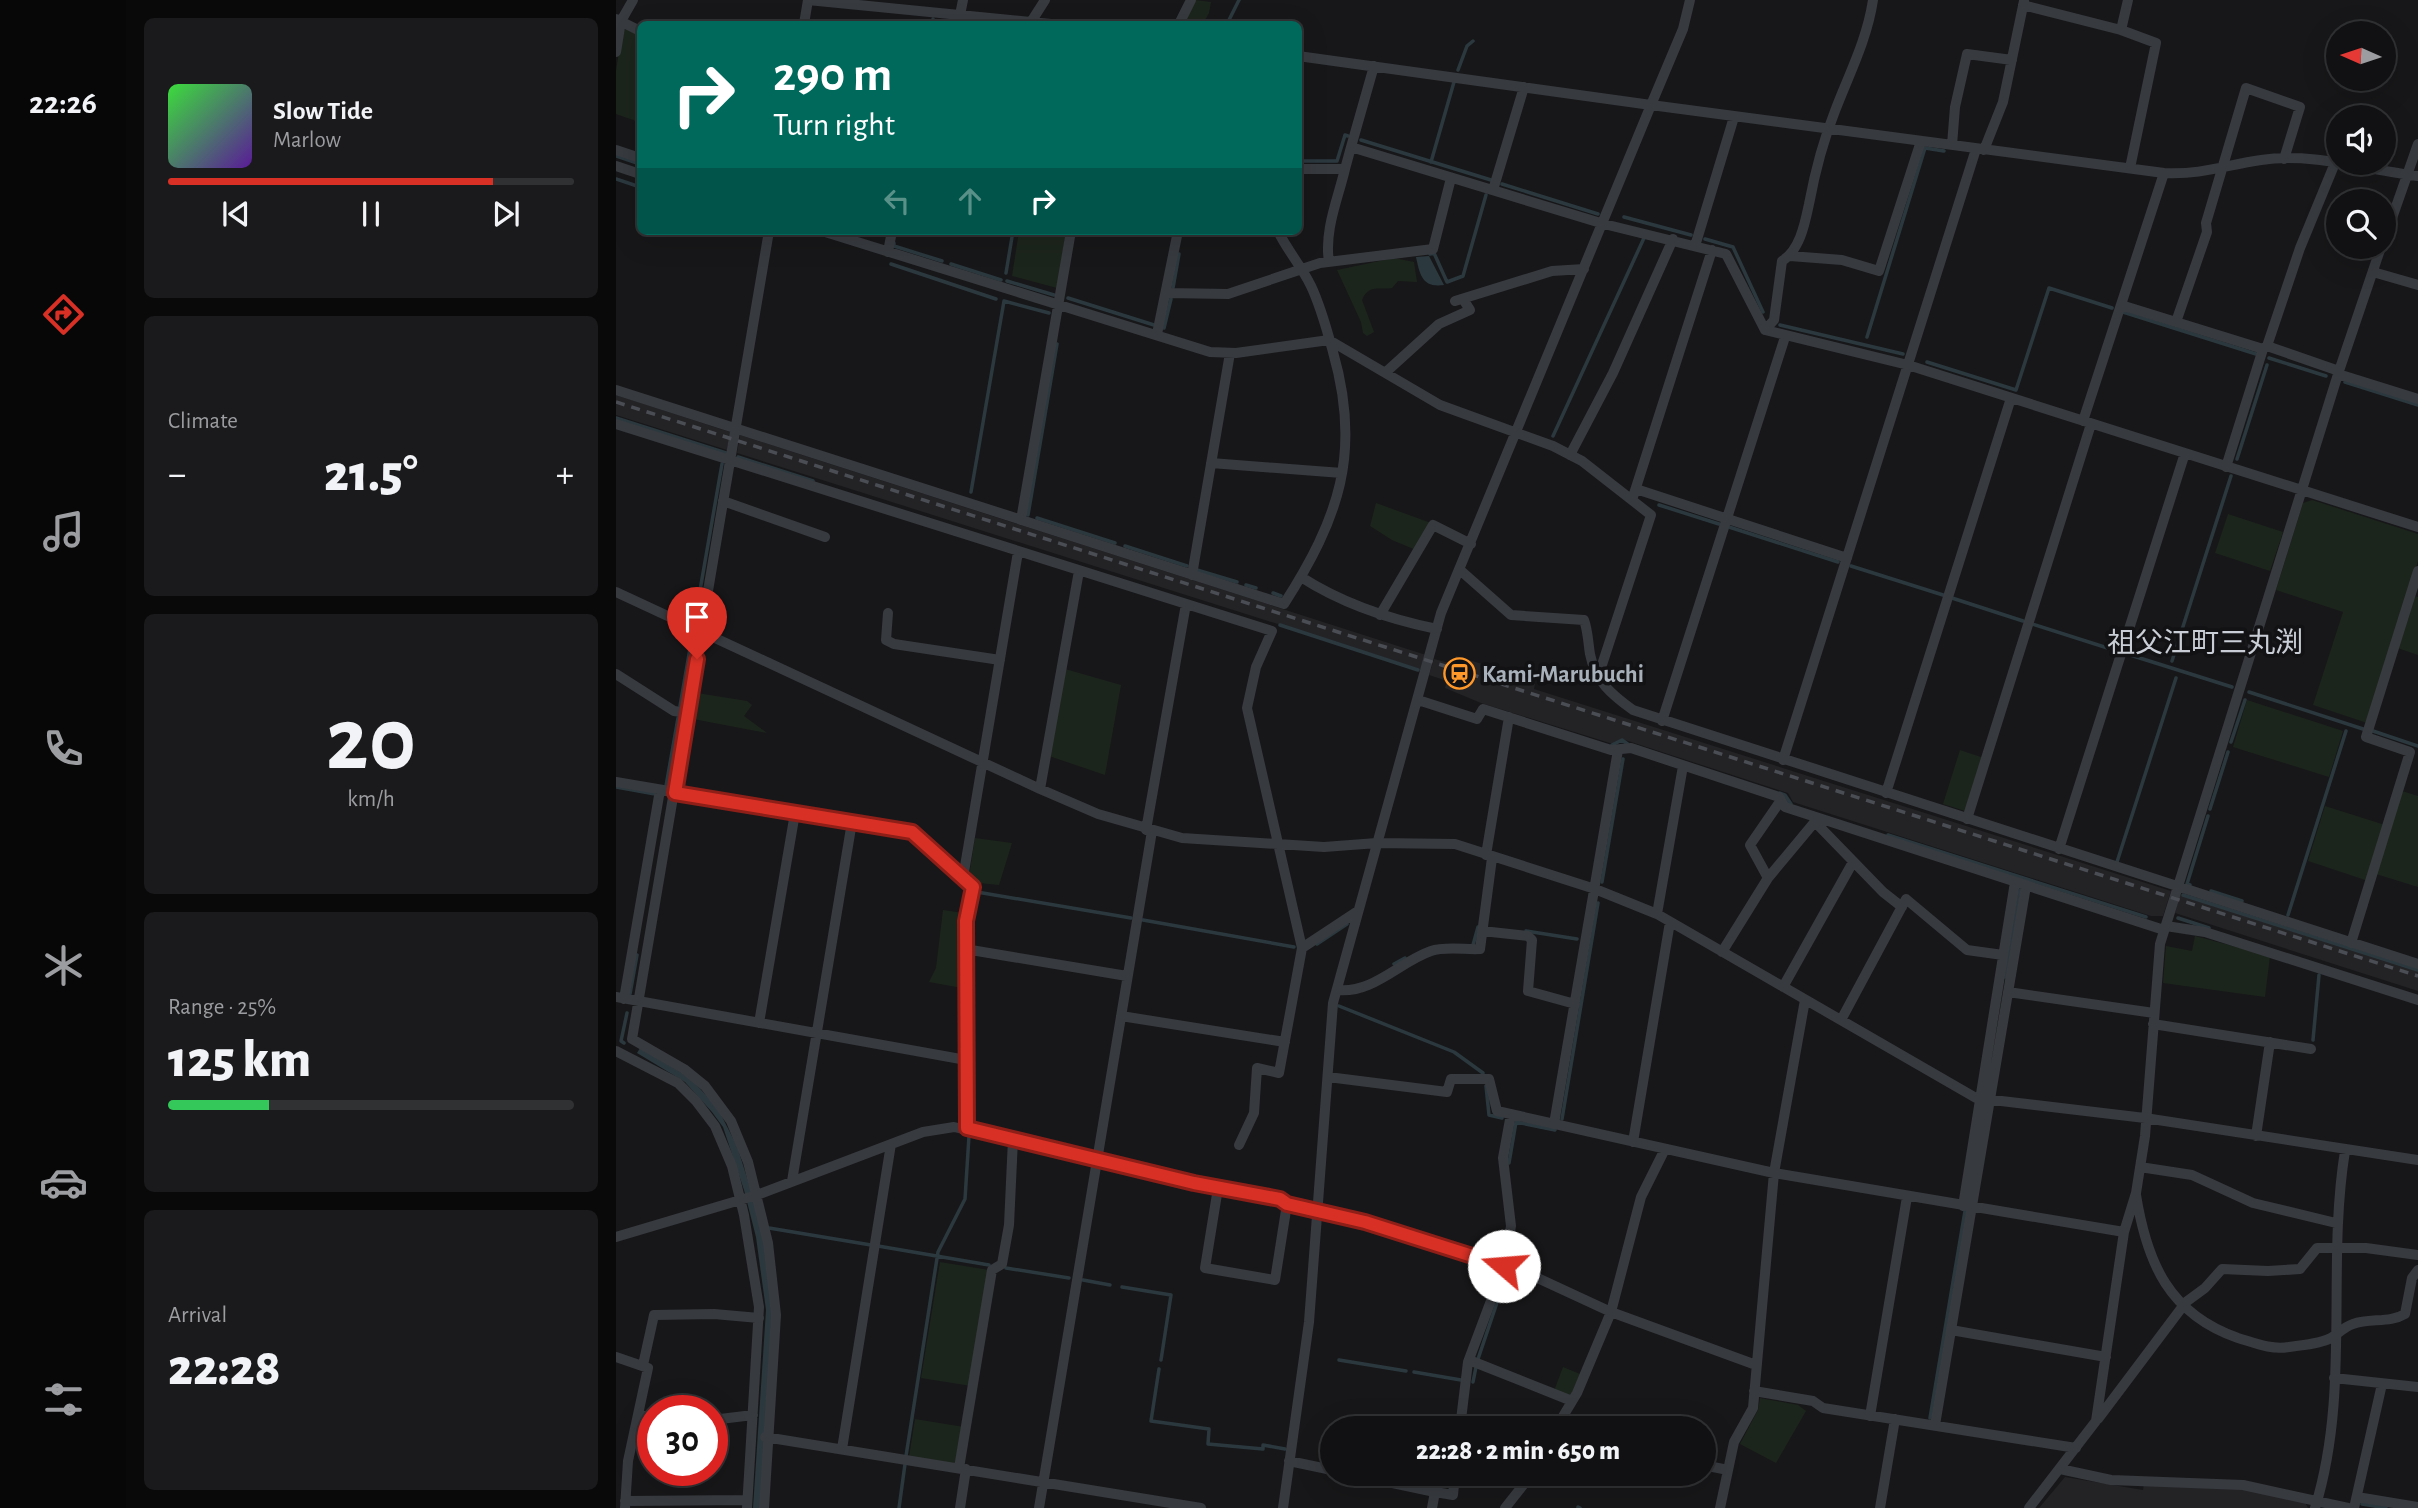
<!DOCTYPE html>
<html lang="en">
<head>
<meta charset="utf-8">
<style>
  :root { --surface:#111113; --page:#1a1a1c; --text:#f1f3f6; --muted:#9c9da0; --line:#303133; --accent:#d93025 }
  body { margin:0; font-family:"Alegreya Sans","Noto Sans JP",sans-serif; background:var(--page); color:var(--text); height:100vh; display:flex; flex-direction:column; font-size:26px; white-space:nowrap }
  * { box-sizing:border-box; margin:0 }
  p { font-size:23px; color:var(--muted) }
  .icon { flex:none; width:38px; height:38px; fill:none; stroke:currentColor; stroke-width:2; stroke-linecap:round; stroke-linejoin:round }
  .map { position:relative; flex:1; overflow:hidden }
  .sheet { display:flex; flex-direction:column; gap:18px; padding:18px; background:#09090a; width:490px }
  .sheet>* { flex:none }
  .banner { position:absolute; left:21px; top:21px; width:665px; height:214px; border-radius:10px; box-shadow:0 7px 28px #0002,0 0 0 2px var(--line); background:#00695c; color:#fff; overflow:hidden }
  .needle { width:46px; rotate:273deg }
  .controls { position:absolute; left:1710px; top:21px; display:grid; gap:14px }
  .controls a { display:grid; place-items:center; width:70px; height:70px; border-radius:50%; background:var(--surface); box-shadow:0 7px 28px #0002,0 0 0 2px var(--line); font-size:35px }
  .speed { position:absolute; left:21px; top:1395px; display:flex; gap:14px; font-size:35px; font-weight:700; text-align:center }
  .speed>* { display:grid; place-content:center; width:91px; height:91px; border-radius:50%; background:var(--surface); box-shadow:0 7px 28px #0002,0 0 0 2px var(--line); line-height:1 }
  .speed .limit { border:10px solid #d22; background:#fff; color:#111 }
  .pin { position:absolute; display:grid; place-items:center; width:60px; height:60px; color:#fff; margin:-72px -30px; border-radius:50% 50% 50% 0; rotate:-45deg; box-shadow:0 0 7px #0007 }
  .pin .icon { rotate:45deg }
  .me { position:absolute; width:77px; margin:-38px; rotate:288deg; stroke-linejoin:round; filter:drop-shadow(0 0 5px #0008) }
  .turn { display:flex; align-items:center; gap:24px; height:147px; padding:0 21px; font-size:32px }
  .turn .icon { width:91px; height:91px; stroke-width:2.5 }
  .turn b { display:block; font-size:49px; line-height:60px }
  .lanes { display:flex; align-items:center; height:66px; padding:0 21px; background:#0003; justify-content:center; gap:35px; direction:ltr }
  .lanes .off { opacity:.35 }
  .big { font-size:52px; font-weight:800; line-height:1.1 }
  .sheet .widget { flex:1; display:flex; flex-direction:column; justify-content:center; gap:10px; min-width:0; padding:0 24px; border-radius:10px; background:var(--page) }
  .sheet .dial { align-items:center; gap:0 }
  .dial b { font-size:91px; line-height:1 }
  .song { display:flex; align-items:center; gap:21px }
  .cover { width:84px; height:84px; border-radius:10px; background:linear-gradient(135deg,hsl(120 70% 55%),hsl(270 70% 35%)) }
  .played { height:7px; border-radius:4px; background:linear-gradient(90deg,var(--accent) 80%,var(--line) 80%) }
  .keys { display:flex; justify-content:space-around; direction:ltr }
  .heat { display:flex; justify-content:space-between; align-items:center; font-size:38px; direction:ltr }
  .charge { height:10px; border-radius:5px; background:linear-gradient(90deg,#34c759 25%,var(--line) 0) }
  .trip { position:absolute; left:704px; top:1416px; width:396px; height:70px; border-radius:35px; background:var(--surface); box-shadow:0 7px 28px #0002,0 0 0 2px var(--line); font-weight:800; line-height:70px; text-align:center }
  main { display:flex; flex:1; min-height:0 }
  .menu { display:flex; flex-direction:column; width:126px; justify-content:space-around; align-items:center; background:#070708; color:var(--muted) }
  .menu .icon { width:49px; height:49px }
  .menu .on { color:var(--accent) }
  .menu b { font-size:32px; color:var(--text) }
  .map>svg:first-child { display:block }
</style>
</head>
<body>
<main>
<nav class="menu">
<b>22:26</b>
<svg class="icon on" aria-label="directions" viewBox="0 0 24 24"><path d="M12 3l9 9-9 9-9-9zM9 14v-3h6M13 9l2 2-2 2"/></svg>
<svg class="icon" aria-label="music" viewBox="0 0 24 24"><path d="M9 18V5l10-2v13"/><circle cx="6" cy="18" r="3"/><circle cx="16" cy="16" r="3"/></svg>
<svg class="icon" aria-label="phone" viewBox="0 0 24 24"><path d="M5 4h4l2 5-3 2q2 4 5 5l2-3 5 2v4C11 20 4 13 5 4z"/></svg>
<svg class="icon" aria-label="climate" viewBox="0 0 24 24"><path d="M12 3v18M4 7l16 10M4 17L20 7"/></svg>
<svg class="icon" aria-label="car" viewBox="0 0 24 24"><path d="M5 17H2v-5l4-1 3-4h7l3 4 3 1v5h-3M9 17h6M6 11h13"/><circle cx="7" cy="17" r="2"/><circle cx="17" cy="17" r="2"/></svg>
<svg class="icon" aria-label="filters" viewBox="0 0 24 24"><path d="M4 7h16M4 17h16"/><circle cx="9" cy="7" r="2"/><circle cx="15" cy="17" r="2"/></svg>
</nav>
<section class="sheet">
<div class="widget">
<div class="song"><i class="cover"></i><div><b>Slow Tide</b><p>Marlow</p></div></div>
<div class="played"></div>
<div class="keys"><svg class="icon" aria-label="previous" viewBox="0 0 24 24"><path d="M18 5L8 12l10 7zM5 5v14"/></svg><svg class="icon" aria-label="pause" viewBox="0 0 24 24"><path d="M8 5v14M16 5v14"/></svg><svg class="icon" aria-label="next" viewBox="0 0 24 24"><path d="M6 5l10 7-10 7zM19 5v14"/></svg></div>
</div>
<div class="widget"><p>Climate</p>
<div class="heat"><a>−</a><b class="big">21.5°</b><a>+</a></div>
</div>
<div class="widget dial"><b>20</b><p>km/h</p></div>
<div class="widget"><p>Range · 25%</p><b class="big">125 km</b><div class="charge"></div></div>
<div class="widget"><p>Arrival</p><b class="big">22:28</b></div>
</section>
<div class="map">
<svg width="1802" height="1508" viewBox="0 0 1802 1508">
  <rect width="100%" height="100%" fill="#171719"/>
  <path fill="#232326" d="M 0,395 L 114,432 L 111,450 L 0,415 Z
    M 124,435 L 810,655 L 807,670 L 121,453 Z
    M 840,656 L 886,670 L 886,674 L 919,684 L 918,689 L 1555,891 L 1547,916 L 1535,916 L 1177,802 L 1172,793 L 1006,739 L 997,744 L 865,703 L 829,688 L 831,681 L 813,675 L 818,659 L 837,664 Z
    M 1564,895 L 1802,971 L 1802,991 L 1559,913 Z
    M 1449,1477 L 1527,1490 L 1528,1484 L 1625,1488 L 1688,1500 L 1692,1508 L 1423,1508 Z"/>
  <path fill="#1c251c" d="M 579,0 L 595,2 L 593,13 L 587,24 L 567,24 Z
    M 10,29 L 24,36 L 23,122 L 0,114 L 0,71 L 6,32 Z
    M 403,231 L 450,231 L 441,288 L 396,276 Z
    M 778,258 L 798,262 L 801,282 L 782,281 L 776,288 C 764,290 752,284 746,300 L 758,332 L 751,336 L 747,333 L 745,322 L 721,270 Z
    M 1696,500 L 1802,534 L 1802,561 L 1751,723 L 1697,705 L 1727,612 L 1660,590 L 1687,503 Z
    M 760,503 L 815,523 L 800,550 L 776,540 L 754,526 Z
    M 1612,514 L 1667,532 L 1654,571 L 1599,553 Z
    M 1797,596 L 1802,597 L 1802,655 L 1781,648 Z
    M 449,669 L 505,685 L 489,775 L 433,756 Z
    M 81,693 L 131,701 L 136,705 L 128,716 L 151,733 L 77,719 Z
    M 1631,700 L 1727,731 L 1713,777 L 1617,747 Z
    M 1344,750 L 1368,758 L 1349,811 L 1327,804 Z
    M 1786,791 L 1802,796 L 1802,887 L 1760,874 Z
    M 1709,806 L 1769,825 L 1752,881 L 1692,861 Z
    M 359,838 L 396,843 L 383,885 L 363,883 L 362,886 L 353,876 Z
    M 327,910 L 347,913 L 346,988 L 313,982 L 320,968 Z
    M 1579,936 L 1654,956 L 1649,997 L 1547,983 L 1550,946 L 1576,951 Z
    M 324,1262 L 373,1270 L 355,1386 L 305,1378 Z
    M 947,1367 L 964,1374 L 954,1397 L 938,1391 Z
    M 1144,1398 L 1182,1405 L 1190,1411 L 1160,1463 L 1124,1444 L 1142,1410 Z
    M 299,1419 L 348,1427 L 339,1465 L 293,1457 Z"/>
  <path fill="#2b393f" d="M 813,256 L 828,285 C 807,288 804,276 800,257 Z
    M 24,1048 L 74,1078 L 101,1107 L 121,1146 L 143,1216 L 155,1274 L 156,1320 L 146,1508 L 137,1508 L 150,1310 L 140,1237 L 128,1190 L 107,1127 L 96,1112 L 69,1082 L 21,1053 Z"/>
  <g fill="none" stroke-linecap="round" stroke-linejoin="round">
    <path stroke="#2b393f" stroke-width="3.5" d="M 316,24 L 317,19
      M 611,24 L 623,0
      M 842,70 L 851,46 L 857,41
      M 745,140 L 875,180
      M 0,156 L 24,164
      M 682,161 L 721,161 L 729,135 L 732,136
      M 815,162 L 838,82
      M 0,179 L 24,187
      M 886,184 L 982,214
      M 1008,217 L 1075,235
      M 1089,239 L 1117,247 L 1147,312
      M 278,243 L 278,246 L 326,261
      M 814,254 L 818,253 L 831,282 L 847,276 L 870,195
      M 275,264 L 380,299
      M 335,264 L 385,280
      M 390,273 L 397,231
      M 391,281 L 438,295
      M 557,288 L 563,254
      M 452,298 L 538,325
      M 1507,312 L 1640,354
      M 1164,325 L 1287,354
      M 548,328 L 555,299
      M 1251,337 L 1309,148 L 1328,151
      M 1653,358 L 1710,376
      M 1311,362 L 1400,390 L 1433,288 L 1496,308
      M 1729,382 L 1802,405
      M 0,418 L 110,453
      M 937,436 L 1028,238
      M 122,457 L 197,481
      M 1621,459 L 1651,365
      M 355,492 L 388,301 L 433,313
      M 1043,505 L 1103,524
      M 412,515 L 441,344
      M 421,518 L 499,543
      M 1113,527 L 1222,562
      M 509,546 L 571,566
      M 1235,566 L 1327,595
      M 581,570 L 621,582
      M 630,585 L 640,588
      M 657,593 L 665,596
      M 1336,598 L 1407,621
      M 79,619 L 106,464
      M 1416,624 L 1501,651
      M 664,625 L 802,670
      M 1511,654 L 1616,687
      M 1556,661 L 1615,476
      M 1633,692 L 1747,729
      M 64,706 L 76,637
      M 1757,731 L 1802,746
      M 1615,742 L 1629,700
      M 996,745 L 1006,740 L 1013,745
      M 50,786 L 62,718
      M 0,787 L 39,794
      M 1164,793 L 1169,795 L 1175,804
      M 65,799 L 175,818
      M 1594,809 L 1612,752
      M 182,819 L 231,827
      M 239,828 L 286,836
      M 1272,835 L 1530,917
      M 297,841 L 347,886
      M 1501,862 L 1560,678
      M 986,882 L 1007,759
      M 1574,885 L 1571,884 L 1592,816
      M 1595,891 L 1626,901
      M 361,892 L 515,918
      M 1567,895 L 1802,970
      M 1672,915 L 1730,731
      M 1562,918 L 1593,928
      M 527,920 L 678,947
      M 910,931 L 961,939
      M 701,944 L 731,924
      M 857,945 L 862,927
      M 778,964 L 789,958
      M 1389,977 L 1404,890
      M 14,994 L 21,955
      M 723,1006 L 838,1052 L 867,1073
      M 1697,1040 L 1703,975
      M 8,1043 L 5,1041 L 11,1013
      M 870,1086 L 873,1115 L 886,1118
      M 946,1119 L 982,903
      M 893,1163 L 900,1122 L 939,1130
      M 153,1228 L 255,1245
      M 262,1246 L 373,1265
      M 390,1268 L 453,1278
      M 467,1280 L 494,1285
      M 506,1287 L 555,1295 L 545,1360
      M 862,1359 L 892,1270
      M 723,1360 L 790,1371
      M 543,1369 L 535,1421 L 593,1429 L 592,1444 L 647,1449 L 647,1445 L 669,1449
      M 798,1372 L 845,1380
      M 857,1382 L 860,1367
      M 1314,1418 L 1349,1211
      M 290,1456 L 322,1252 L 349,1199 L 353,1136
      M 1746,1504 L 1770,1508
      M 962,1507 L 964,1508
      M 283,1508 L 289,1464"/>
    <path stroke="#373a3f" stroke-width="10" d="M 192,0 L 435,24
      M 1407,5 L 1505,30 L 1540,43 L 1514,168
      M 344,15 L 347,0
      M 0,19 L 24,31
      M 415,22 L 429,0
      M 188,24 L 192,0
      M 563,24 L 575,0
      M 1505,30 L 1512,0
      M 0,52 L 5,21 L 17,0
      M 682,56 L 1035,105 L 1067,29 L 1074,0
      M 1336,145 L 1339,107 L 1351,54 L 1396,60
      M 735,147 L 758,66
      M 0,150 L 24,158
      M 1368,150 L 1387,102 L 1408,1
      M 0,166 L 24,174
      M 682,169 L 729,169 L 735,147 L 988,224 L 1110,254 L 1149,330 L 1292,365 L 1802,527
      M 877,190 L 908,87
      M 206,231 L 594,352 L 620,353 L 713,340 L 824,405 L 937,446 L 966,461 L 1035,515 L 982,677
      M 1768,241 L 1802,144
      M 1079,246 L 1118,117
      M 272,252 L 276,231
      M 1174,256 L 1226,260 L 1263,271 L 1305,141
      M 713,262 C 708,230 722,199 729,169
      M 1757,272 L 1802,285
      M 551,293 L 612,294 L 704,263 L 817,249 L 835,178
      M 839,301 L 936,271 L 968,269
      M 1505,305 L 1647,349
      M 1560,322 L 1591,232 L 1590,223 L 1630,88 L 1684,107 L 1668,159
      M 1149,330 L 1158,320 L 1166,261 C 1184,250 1189,223 1193,204 C 1199,172 1207,141 1219,111 C 1233,74 1251,40 1257,0
      M 541,334 L 562,231
      M 1651,346 L 1723,371
      M 770,372 L 823,324 L 854,310 L 847,299
      M 1722,374 L 1802,399
      M 0,390 L 668,604 C 723,518 746,453 717,352 C 711,330 705,307 695,286 C 686,267 671,250 662,231
      M 1467,421 L 1548,173
      M 0,424 L 656,631 L 640,667 L 631,708 L 686,948 L 663,1073 L 641,1068 L 638,1113 L 623,1145
      M 954,455 L 997,373 L 1057,239
      M 595,463 L 726,473
      M 1610,467 L 1647,349 L 1651,346 L 1684,248 L 1719,163
      M 1020,489 L 1231,558
      M 1016,500 L 1096,250
      M 107,501 L 209,537
      M 405,520 L 455,231
      M 844,570 L 895,615 L 968,620 C 972,631 972,642 974,654 C 979,681 996,695 1017,710 L 1802,964
      M 576,575 L 614,353
      M 685,577 C 727,604 772,619 821,629
      M 0,592 L 424,789 L 482,814 L 566,838 L 708,847 L 761,843 L 839,844 L 979,889 L 1041,914 L 1360,1098 L 1529,1118 L 1802,1160
      M 272,613 L 270,640 L 278,644 L 384,660
      M 764,615 L 817,525 L 855,544
      M 0,674 L 58,711 L 72,713
      M 802,700 L 861,719 L 867,709 L 995,750 L 1015,748 L 1163,797 L 1169,807 L 1548,930
      M 1046,721 L 1169,337
      M 1167,760 L 1360,149
      M 0,782 L 296,832 L 357,887 L 350,921 L 350,1060
      M 424,789 L 463,571
      M 1270,793 L 1395,398
      M 1351,819 L 1475,424
      M 1200,823 L 1267,892 L 1286,907
      M 530,830 L 570,604
      M 1443,849 L 1569,453
      M 870,855 L 893,717
      M 347,878 L 402,552
      M 1152,878 L 1134,845 L 1165,800
      M 1041,914 L 1067,766
      M 1550,926 L 1589,932 L 1802,1000
      M 866,931 L 912,936 L 916,940 L 912,991 L 959,1004
      M 1735,943 L 1794,752 L 1750,737 L 1802,571
      M 686,948 L 742,911
      M 349,949 L 511,976
      M 1106,952 L 1152,878 L 1202,818
      M 1167,987 L 1237,862
      M 721,990 C 757,994 783,962 815,951 C 829,946 850,950 864,949 L 876,858
      M 1392,992 L 1538,1013
      M 0,997 L 350,1060 L 351,1128
      M 8,999 L 44,790
      M 505,1016 L 669,1042
      M 1225,1020 L 1290,899 L 1351,950 L 1387,955
      M 143,1023 L 179,813
      M 1537,1024 L 1695,1049
      M 0,1051 L 62,1083 L 80,1101 L 99,1126 L 116,1166 L 128,1215 L 143,1307 L 131,1508
      M 712,1077 L 831,1092 L 835,1079 L 873,1079 L 881,1111 L 1158,1173 L 1508,1232
      M 938,1124 L 1002,750
      M 1640,1136 L 1654,1042
      M 1017,1142 L 1054,922
      M 1524,1167 L 1576,1175 L 1637,1203 L 1720,1223
      M 176,1181 L 236,822
      M 602,1188 L 589,1268 L 659,1280 L 671,1204
      M 1520,1195 C 1531,1263 1553,1314 1622,1338 C 1639,1343 1655,1350 1673,1347 C 1686,1345 1704,1344 1715,1338 C 1723,1333 1728,1327 1737,1324 C 1754,1318 1774,1323 1789,1314 L 1796,1278 L 1802,1270
      M 1347,1206 L 1399,882
      M 0,1237 L 141,1195 L 307,1132 L 338,1127 L 602,1188 L 664,1199 L 671,1204 L 749,1221 L 900,1268 L 995,1312 L 1140,1365
      M 1335,1330 L 1490,1357
      M 0,1357 L 32,1368 L 12,1461 L 9,1508
      M 853,1360 L 956,1401
      M 27,1365 L 38,1315 L 98,1314 L 143,1318
      M 1718,1378 L 1802,1387
      M 1138,1391 L 1197,1401 L 1207,1408 L 1460,1448
      M 22,1416 L 37,1416
      M 1254,1416 L 1291,1197
      M 1482,1419 L 1570,1302 L 1589,1288 L 1606,1269 L 1652,1271 L 1684,1269 L 1701,1248 L 1750,1248 L 1802,1255
      M 96,1420 L 137,1415
      M 1319,1425 L 1410,886
      M 844,1428 L 852,1362 L 888,1266 L 895,1226 L 887,1158 L 895,1114
      M 940,1428 L 961,1393 L 995,1312 L 1025,1197 L 1049,1149
      M 149,1437 L 585,1508
      M 226,1449 L 275,1144
      M 673,1461 L 716,1470
      M 1087,1465 L 1112,1470
      M 343,1468 L 376,1270 L 386,1264 L 393,1225 L 397,1139
      M 1444,1469 L 1495,1480 L 1627,1485 L 1732,1508
      M 734,1474 L 819,1492 L 816,1508
      M 999,1474 L 1012,1477 L 1014,1474
      M 819,1492 L 837,1495 L 839,1474
      M 1741,1497 L 1802,1507
      M 9,1501 L 131,1500
      M 148,1508 L 160,1315 L 152,1243 L 132,1162 L 115,1121 L 89,1086 L 68,1069 L 16,1039 L 153,231
      M 344,1508 L 350,1469
      M 423,1508 L 536,831
      M 667,1508 L 693,1322 L 717,1003 L 825,613 L 1035,105 L 1548,173 C 1586,175 1610,165 1645,160 C 1696,152 1751,170 1802,176
      M 889,1508 L 916,1474
      M 1104,1508 L 1118,1442 L 1137,1408 L 1158,1173 L 1189,1000
      M 1264,1508 L 1279,1419
      M 1413,1508 L 1480,1421 L 1508,1232 L 1520,1193 L 1529,1136 L 1544,944 L 1723,371 L 1765,247
      M 1699,1508 C 1735,1392 1710,1268 1729,1151
      M 1738,1508 L 1766,1384"/>
    <path stroke="#4a4e54" stroke-width="3.5" stroke-dasharray="9 7" stroke-linecap="butt" d="M 0,402 L 1802,976"/>
  </g>
  <g fill="none" stroke-linecap="round" stroke-linejoin="round">
    <defs>
      <path id="route" d="M 81,659 L 59,793 L 296,832 L 357,887 L 350,921 L 351,1128 L 578,1183 L 664,1199 L 671,1204 L 749,1222 L 888,1266"/>
    </defs>
    <use href="#route" stroke="#8d1f18" stroke-width="18"/>
    <use href="#route" stroke="#d93025" stroke-width="12"/>
  </g>
  <defs>
    <symbol id="station-ring" viewBox="-11 -11 22 22"><circle r="9.5" fill="#121214" stroke="#ff9829" stroke-width="1.5"/><path d="M-3-6H3Q5-6 5-4V2Q5 4 3 4L4.5 6H3L1.5 4h-3L-3 6H-4.5L-3 4Q-5 4-5 2V-4Q-5-6-3-6ZM-3.5-4v3h7v-3ZM-3.5 1v1.5H-2V1ZM2 1v1.5H3.5V1Z" fill="#ff9829"/></symbol>
  </defs>
  <g fill-rule="evenodd">
    <use href="#station-ring" x="826" y="656" width="35" height="35"/>
  </g>
  <g text-anchor="middle" stroke-width="7" stroke-linejoin="round" paint-order="stroke">
    <g font-size="24" font-weight="bold" fill="#a8b0ba" stroke="#121214" text-anchor="start">
      <text x="866" y="682">Kami-Marubuchi</text>
    </g>
    <g font-size="28" fill="#c9ced6" stroke="#121214">
      <text x="1589" y="652">祖父江町三丸渕</text>
    </g>
  </g>
</svg>
<div class="controls">
<a><svg class="needle" viewBox="-14 -14 28 28"><path d="M0-13l5 13h-10z" fill="#e53935"/><path d="M0 13l5-13h-10z" fill="#9c9da0"/></svg></a>
<a><svg class="icon" aria-label="sound" viewBox="0 0 24 24"><path d="M4 9h4l5-4v14l-5-4H4zM17 9q2 3 0 6"/></svg></a>
<a><svg class="icon" aria-label="search" viewBox="0 0 24 24"><circle cx="10" cy="10" r="6"/><path d="M15 15l6 6"/></svg></a>
</div>
<div class="speed"><div class="limit">30</div></div>
<div class="pin" style="left:81px;top:659px;background:#d93025"><svg class="icon" aria-label="arrive" viewBox="0 0 24 24"><path d="M6 21V4h12l-3 4 3 4H6"/></svg></div>
<svg class="me" style="left:888px;top:1266px" viewBox="-20 -20 40 40"><circle r="19" fill="#fff"/><path d="M0-13L10 11 0 6-10 11z" fill="#d93025"/></svg>
<div class="trip">22:28 · 2 min · 650 m</div>
<div class="banner">
<div class="turn"><svg class="icon" aria-label="right" viewBox="0 0 24 24"><path d="M7 20v-9h11M14 6l5 5-5 5"/></svg><div><b>290 m</b>Turn right</div></div>
<div class="lanes"><svg class="icon off" aria-label="left" viewBox="0 0 24 24"><path d="M17 20v-9H6M10 6l-5 5 5 5"/></svg><svg class="icon off" aria-label="ahead" viewBox="0 0 24 24"><path d="M12 20V5M6 11l6-6 6 6"/></svg><svg class="icon" aria-label="right" viewBox="0 0 24 24"><path d="M7 20v-9h11M14 6l5 5-5 5"/></svg></div>
</div>
</div>
</main>
</body>
</html>
